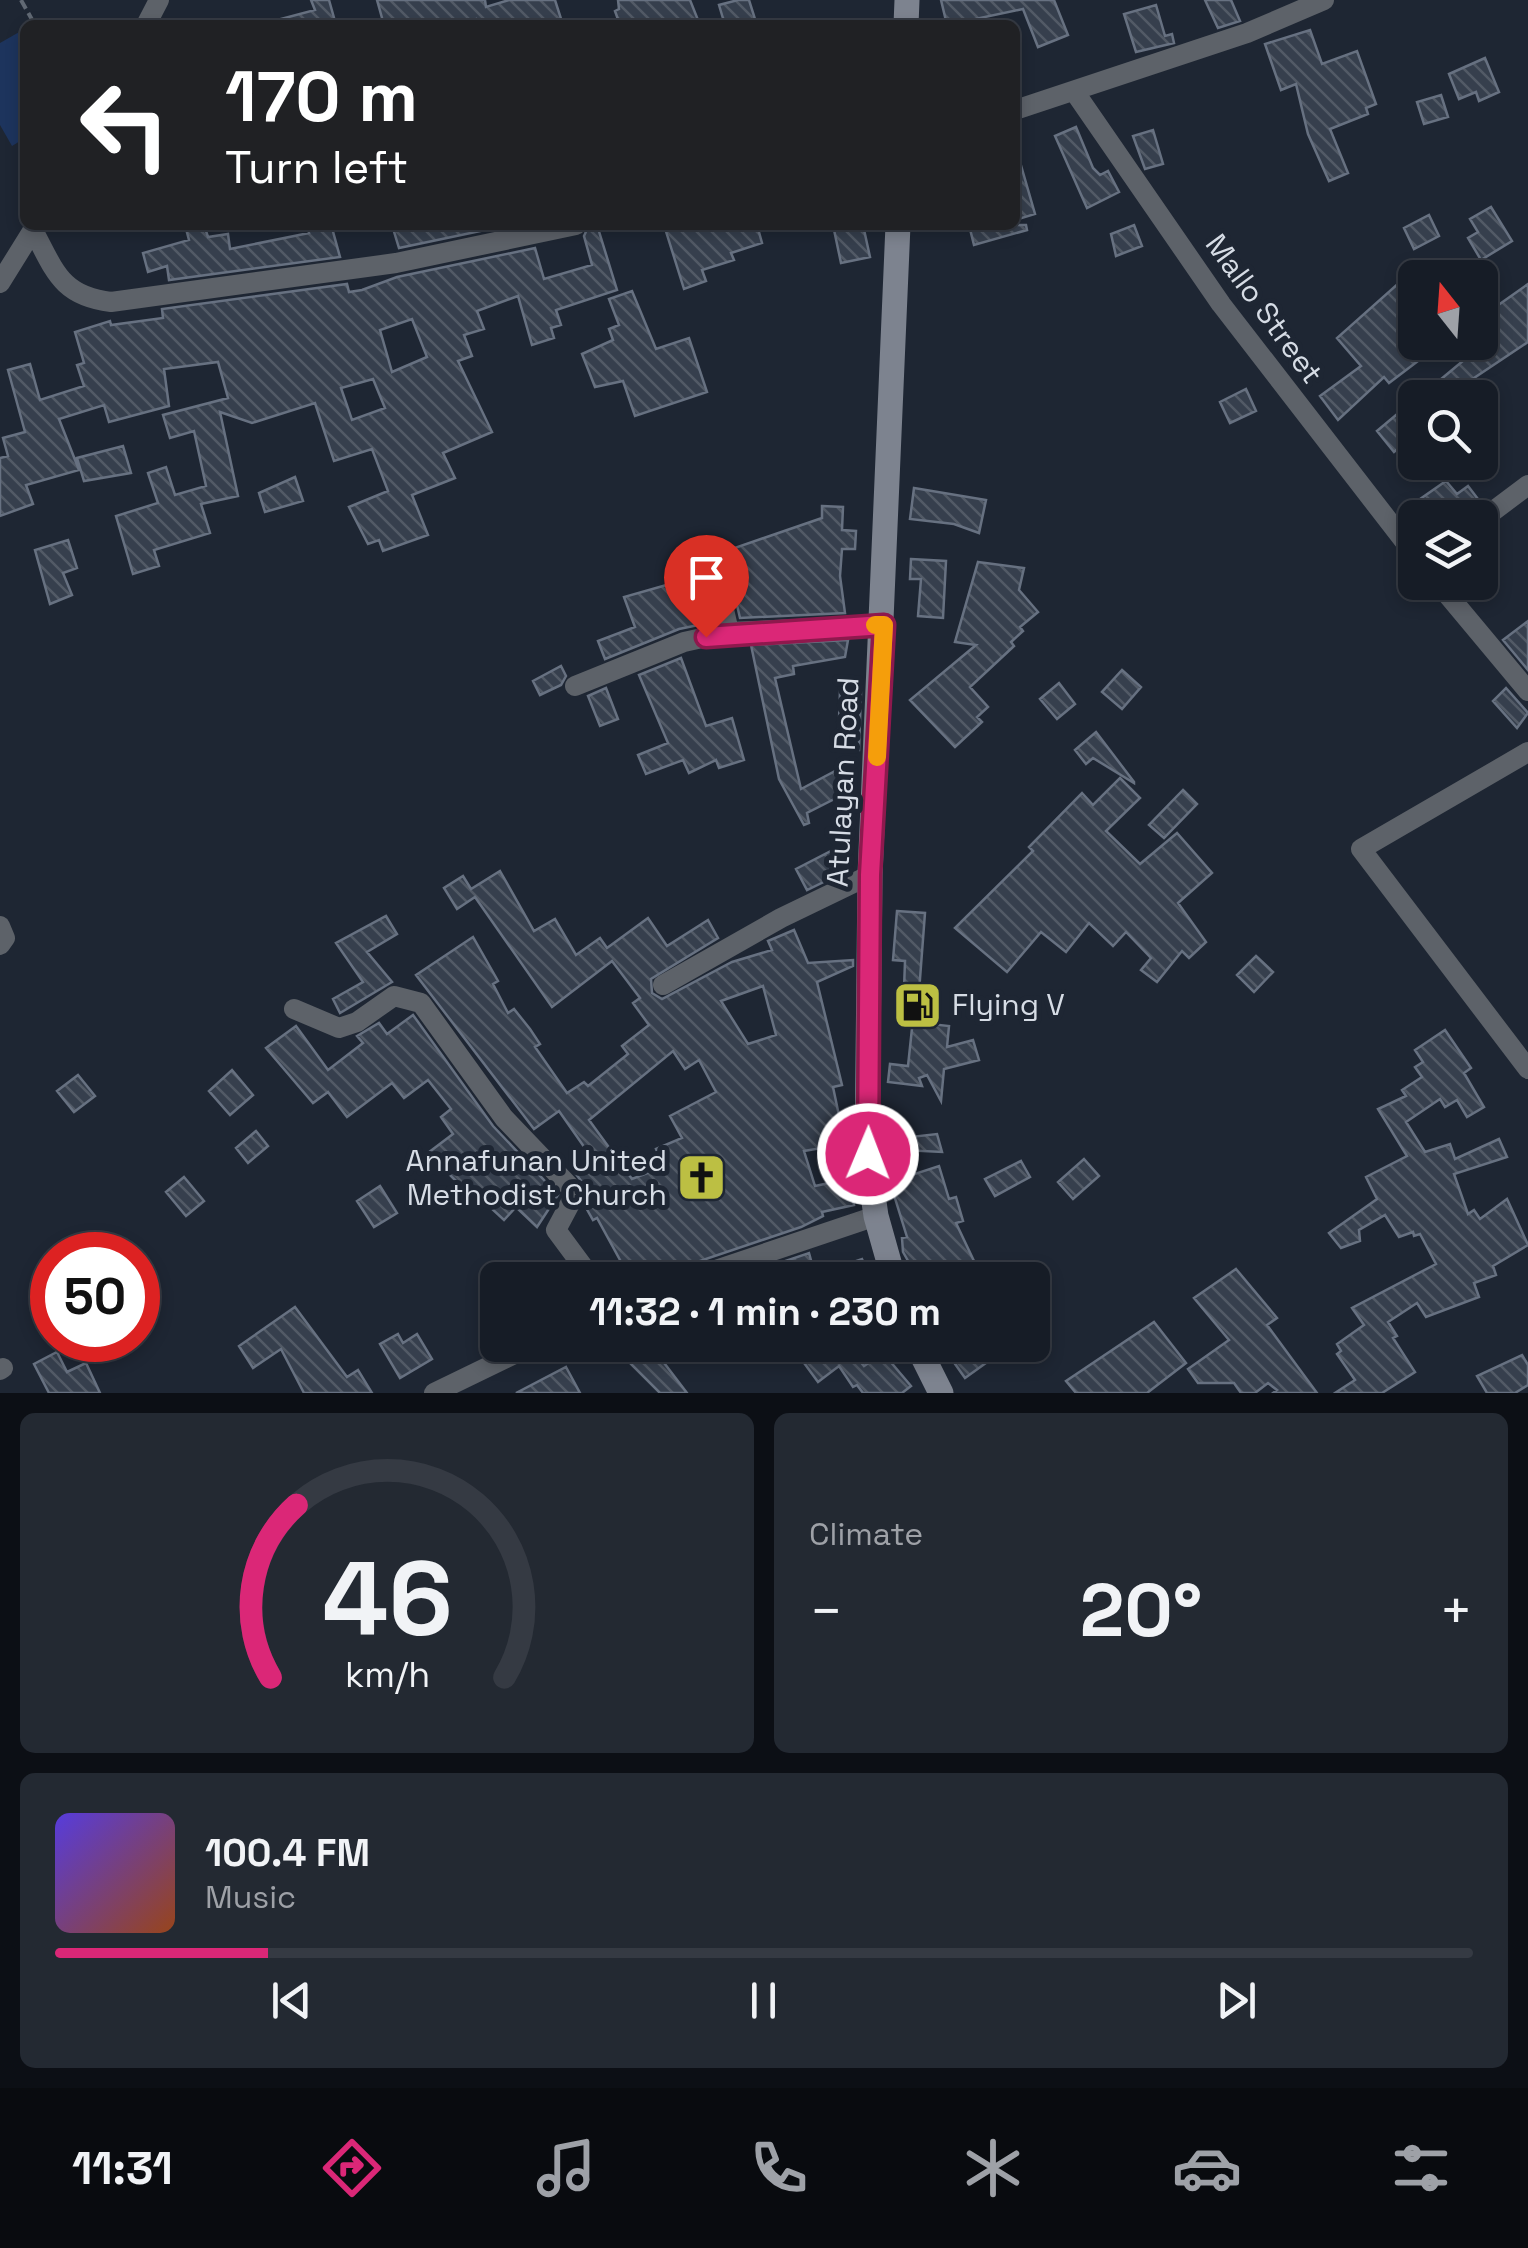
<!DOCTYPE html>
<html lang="en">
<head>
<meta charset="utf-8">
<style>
  :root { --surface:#161c26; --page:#232932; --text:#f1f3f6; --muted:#9ea1a7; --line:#353a43; --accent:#db2777 }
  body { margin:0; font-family:"Space Grotesk",sans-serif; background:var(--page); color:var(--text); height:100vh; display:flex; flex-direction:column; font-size:38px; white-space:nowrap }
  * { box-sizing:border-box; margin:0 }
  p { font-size:32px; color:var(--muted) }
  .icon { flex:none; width:55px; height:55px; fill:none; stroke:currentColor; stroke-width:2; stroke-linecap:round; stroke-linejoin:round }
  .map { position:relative; height:1393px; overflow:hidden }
  .sheet { display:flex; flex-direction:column; gap:20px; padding:20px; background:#0c0f15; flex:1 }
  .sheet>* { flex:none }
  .banner { position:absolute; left:20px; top:20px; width:1000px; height:210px; border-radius:15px; box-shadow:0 5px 15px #0003,0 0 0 2px var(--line); background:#202124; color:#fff; overflow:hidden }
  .needle { width:65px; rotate:343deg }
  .controls { position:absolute; left:1398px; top:260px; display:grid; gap:20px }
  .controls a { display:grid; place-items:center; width:100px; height:100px; border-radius:15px; background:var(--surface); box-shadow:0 5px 15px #0003,0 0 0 2px var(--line); font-size:50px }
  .speed { position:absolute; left:30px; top:1232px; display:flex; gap:20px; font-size:50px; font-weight:700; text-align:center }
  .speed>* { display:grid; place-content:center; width:130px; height:130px; border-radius:50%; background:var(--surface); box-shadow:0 5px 15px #0003,0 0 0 2px var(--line); line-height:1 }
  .speed .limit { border:15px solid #d22; background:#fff; color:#111 }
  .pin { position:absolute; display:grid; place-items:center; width:85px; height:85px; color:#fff; margin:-102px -42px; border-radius:50% 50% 50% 0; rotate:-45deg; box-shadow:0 0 10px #0007 }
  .pin .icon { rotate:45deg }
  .me { position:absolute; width:110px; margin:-55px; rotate:1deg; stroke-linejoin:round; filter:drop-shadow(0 0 8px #0008) }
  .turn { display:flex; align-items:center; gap:35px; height:210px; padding:0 40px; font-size:45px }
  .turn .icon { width:130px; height:130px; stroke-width:2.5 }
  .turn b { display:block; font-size:70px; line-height:85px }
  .big { font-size:75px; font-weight:700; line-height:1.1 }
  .sheet .card { flex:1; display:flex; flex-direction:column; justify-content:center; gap:15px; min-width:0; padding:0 35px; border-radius:15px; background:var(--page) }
  .sheet .dial { align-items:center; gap:0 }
  .dial svg { height:260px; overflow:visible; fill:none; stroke:var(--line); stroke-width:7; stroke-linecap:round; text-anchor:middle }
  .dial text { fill:var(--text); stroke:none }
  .song { display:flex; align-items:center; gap:30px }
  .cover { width:120px; height:120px; border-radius:15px; background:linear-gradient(135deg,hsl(250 70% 55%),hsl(20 70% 35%)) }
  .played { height:10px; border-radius:5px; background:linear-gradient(90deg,var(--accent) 15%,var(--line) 15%) }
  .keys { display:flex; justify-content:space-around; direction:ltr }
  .heat { display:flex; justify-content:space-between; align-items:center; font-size:55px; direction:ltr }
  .sheet .tiles { flex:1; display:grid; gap:20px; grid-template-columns:1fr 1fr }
  .card:last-child { grid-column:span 2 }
  .trip { position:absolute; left:480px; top:1262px; width:570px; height:100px; border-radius:15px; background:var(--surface); box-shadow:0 5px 15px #0003,0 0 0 2px var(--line); font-weight:700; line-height:100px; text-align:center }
  .dock { display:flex; height:160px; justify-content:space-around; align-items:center; background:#090b0f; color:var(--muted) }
  .dock .icon { width:70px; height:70px }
  .dock .current { color:var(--accent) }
  .dock b { font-size:45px; color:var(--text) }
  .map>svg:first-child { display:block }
</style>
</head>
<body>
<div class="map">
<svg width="1528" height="1393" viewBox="0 0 1528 1393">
  <defs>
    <pattern id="building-back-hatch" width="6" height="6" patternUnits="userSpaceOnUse" patternTransform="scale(2.5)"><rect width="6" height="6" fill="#363f4d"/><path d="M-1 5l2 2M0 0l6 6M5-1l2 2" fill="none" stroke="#525a66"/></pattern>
  </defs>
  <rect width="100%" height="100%" fill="#1e2633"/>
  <path fill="#1d345d" d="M 21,31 L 25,38 L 25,138 L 12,146 L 0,125 L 0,43 Z"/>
  <path fill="url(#building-back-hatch)" stroke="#677181" stroke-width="2.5" fill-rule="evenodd" d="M 311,0 L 329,0 L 336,25 L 281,25 L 281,19 L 315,10 Z
    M 377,0 L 485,0 L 486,7 L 509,0 L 555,0 L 563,25 L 477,25 L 476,19 L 455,25 L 384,25 Z
    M 618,0 L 690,0 L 698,20 L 686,25 L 620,25 L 615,11 L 619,9 Z
    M 738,0 L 749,0 L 755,19 L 725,25 L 719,5 Z
    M 941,0 L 1054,0 L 1068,35 L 1038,47 L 1023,9 L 947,25 Z
    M 1205,0 L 1231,0 L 1240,21 L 1218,28 Z
    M 1156,5 L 1165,36 L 1172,34 L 1174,43 L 1136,52 L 1124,14 Z
    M 1310,30 L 1322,64 L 1357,51 L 1376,104 L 1366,108 L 1368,114 L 1330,129 L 1348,173 L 1329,181 L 1308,134 L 1296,84 L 1281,90 L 1265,44 Z
    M 1485,58 L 1499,92 L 1479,101 L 1476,92 L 1459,99 L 1449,74 Z
    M 1441,95 L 1448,117 L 1424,124 L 1417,102 Z
    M 1076,127 L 1093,168 L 1100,175 L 1108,171 L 1119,192 L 1087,208 L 1055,136 Z
    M 1153,130 L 1163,164 L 1145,169 L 1133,136 Z
    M 1015,162 L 1020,162 L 1035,214 L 1015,220 Z
    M 1491,207 L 1512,241 L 1481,260 L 1468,238 L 1478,232 L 1470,219 Z
    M 1429,215 L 1439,236 L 1414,249 L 1404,228 Z
    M 185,225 L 204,225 L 208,237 L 228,234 L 230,249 L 309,233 L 307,225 L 325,225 L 326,229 L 332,228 L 340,257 L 169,280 L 167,266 L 148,272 L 143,253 L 189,240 Z
    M 392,225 L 436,225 L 437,230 L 455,225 L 509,225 L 399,248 Z
    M 589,225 L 597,225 L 617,290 L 556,310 L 561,325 L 551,328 L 554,338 L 532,345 L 518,296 L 477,311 L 484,329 L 464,335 L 472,356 L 458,361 L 492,432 L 443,453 L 455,478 L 412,495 L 428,535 L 383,551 L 379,540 L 368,544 L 349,507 L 388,491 L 372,449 L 334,461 L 315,403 L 252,423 L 220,412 L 238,496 L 201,504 L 210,533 L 154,550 L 159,566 L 133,574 L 116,516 L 158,503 L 148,473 L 166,467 L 175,495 L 206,486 L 194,431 L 170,438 L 163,415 L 228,398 L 218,362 L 164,369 L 169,406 L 109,422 L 104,405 L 59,419 L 79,470 L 26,485 L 33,504 L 0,516 L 0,458 L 8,456 L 3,438 L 25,432 L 8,370 L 30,364 L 40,400 L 84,386 L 77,365 L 84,363 L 75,332 L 110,321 L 111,325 L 163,318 L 162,309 L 347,284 L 349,292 L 362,290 L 397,277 L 535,248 L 544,279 L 592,265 L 584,236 ZM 412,319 L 427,357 L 392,372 L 380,330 ZM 373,379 L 385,408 L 352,420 L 341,388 Z
    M 664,225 L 757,225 L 762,243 L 731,253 L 734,260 L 702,270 L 706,281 L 684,289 Z
    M 833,225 L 863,225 L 870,257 L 841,263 Z
    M 969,225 L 1026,225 L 1027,230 L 974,245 Z
    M 1134,225 L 1142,246 L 1116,256 L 1111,234 Z
    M 1400,282 L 1415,299 L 1415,342 L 1443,342 L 1389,383 L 1384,377 L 1338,420 L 1320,396 L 1361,366 L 1337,338 Z
    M 1528,284 L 1528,342 L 1444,398 L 1434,385 L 1464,360 L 1450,342 L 1480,342 L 1480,318 Z
    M 632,291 L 656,349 L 689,338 L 707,392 L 635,416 L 623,381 L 595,387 L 582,354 L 613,340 L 609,329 L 619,325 L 609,299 Z
    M 1246,389 L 1256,411 L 1230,423 L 1220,402 Z
    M 1396,415 L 1413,436 L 1394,452 L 1377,431 Z
    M 123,446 L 131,473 L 84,481 L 77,458 Z
    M 295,477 L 303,501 L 265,512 L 259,493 Z
    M 1446,481 L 1457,494 L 1468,486 L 1481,503 L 1461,518 L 1403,518 L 1400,513 Z
    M 914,488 L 986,500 L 979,533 L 954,524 L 910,519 Z
    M 822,506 L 843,507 L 842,530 L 856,531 L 855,549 L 842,549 L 840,576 L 845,613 L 740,618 L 727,562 L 720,553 L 822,518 Z
    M 68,540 L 77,568 L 63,573 L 72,595 L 50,604 L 35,550 Z
    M 911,559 L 946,561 L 943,618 L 918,616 L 921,579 L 910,579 Z
    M 978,562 L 1024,568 L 1019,590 L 1038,612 L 1020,627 L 1023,631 L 1011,642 L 1014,646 L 970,687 L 988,707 L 977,717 L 982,722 L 955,747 L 910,700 L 976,645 L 955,642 Z
    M 701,563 L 713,622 L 679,629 L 605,659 L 598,641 L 635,627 L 624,597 L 684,580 L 683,570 Z
    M 1528,621 L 1528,670 L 1503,640 Z
    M 848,640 L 845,657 L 793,666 L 794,674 L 775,678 L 801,789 L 841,768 L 852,790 L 807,813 L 809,823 L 804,825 L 779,779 L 751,645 Z
    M 681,658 L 706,726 L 732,718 L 744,760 L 719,768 L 716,760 L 689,773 L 683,760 L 646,774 L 638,755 L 668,743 L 639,675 Z
    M 561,666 L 566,676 L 561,685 L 540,695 L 533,681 Z
    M 1122,670 L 1141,687 L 1122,709 L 1102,692 Z
    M 1059,683 L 1075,704 L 1057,719 L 1040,699 Z
    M 606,688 L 618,719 L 600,726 L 588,696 Z
    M 1506,688 L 1528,713 L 1517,728 L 1493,701 Z
    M 840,691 L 861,692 L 859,750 L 838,749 Z
    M 1096,732 L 1134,782 L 1134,783 L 1093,758 L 1086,764 L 1075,750 Z
    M 1120,778 L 1140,798 L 1106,831 L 1140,864 L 1177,833 L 1212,873 L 1178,903 L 1206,942 L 1189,958 L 1182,951 L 1157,982 L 1141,970 L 1151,958 L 1126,932 L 1113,946 L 1089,923 L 1066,952 L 1041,932 L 1007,972 L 955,928 L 1033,851 L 1029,847 L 1082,793 L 1093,805 Z
    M 1183,790 L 1197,804 L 1164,838 L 1149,825 Z
    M 831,851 L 842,873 L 807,890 L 796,869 Z
    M 500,871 L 534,931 L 555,919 L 576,955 L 600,938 L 607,948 L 648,918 L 667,946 L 708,920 L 718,938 L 651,979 L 652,993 L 662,999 L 732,962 L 772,950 L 768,941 L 794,930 L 808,963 L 853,960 L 853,966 L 817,982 L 842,1085 L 833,1087 L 845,1144 L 804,1151 L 815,1186 L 848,1179 L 854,1205 L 822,1212 L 823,1216 L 801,1227 L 682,1267 L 673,1280 L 631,1280 L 597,1218 L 593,1220 L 585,1206 L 584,1185 L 576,1174 L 594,1161 L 559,1111 L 534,1129 L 416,975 L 473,937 L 498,981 L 493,984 L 508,1013 L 514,1009 L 530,1029 L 540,1044 L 535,1047 L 567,1093 L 584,1082 L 588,1086 L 628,1054 L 622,1046 L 649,1025 L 633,1003 L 640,998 L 612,961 L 552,1007 L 475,897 L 457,909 L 444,888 L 463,876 L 471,889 ZM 763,986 L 776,1035 L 748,1044 L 721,1001 ZM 673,1051 L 685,1069 L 699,1060 L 716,1092 L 670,1116 L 682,1138 L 656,1149 L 663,1167 L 632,1179 L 589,1120 Z
    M 897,911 L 925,913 L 919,992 L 931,992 L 930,1024 L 949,1026 L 947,1047 L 973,1040 L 979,1060 L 944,1069 L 941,1101 L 927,1075 L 919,1078 L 922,1086 L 888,1082 L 890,1064 L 908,1066 L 913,1019 L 903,1018 L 905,961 L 893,960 Z
    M 386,916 L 397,934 L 367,952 L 392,982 L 340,1013 L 333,999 L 363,982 L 336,943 Z
    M 1256,956 L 1273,972 L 1254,992 L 1237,975 Z
    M 413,1015 L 493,1126 L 558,1195 L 537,1227 L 516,1207 L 504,1220 L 476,1194 L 473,1198 L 428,1153 L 453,1134 L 441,1117 L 451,1109 L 428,1080 L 404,1098 L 392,1083 L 347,1117 L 328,1092 L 313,1103 L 266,1048 L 296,1026 L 328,1070 L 363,1043 L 357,1036 L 379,1023 L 387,1034 Z
    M 1445,1030 L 1471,1068 L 1464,1073 L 1484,1107 L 1467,1117 L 1457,1100 L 1445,1107 L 1440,1099 L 1406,1122 L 1425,1152 L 1450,1144 L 1455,1159 L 1499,1139 L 1507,1157 L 1454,1174 L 1468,1214 L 1474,1210 L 1480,1219 L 1507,1199 L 1528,1245 L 1493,1266 L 1496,1275 L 1474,1283 L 1479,1297 L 1426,1317 L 1417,1303 L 1388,1322 L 1397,1336 L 1393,1338 L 1415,1372 L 1382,1393 L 1335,1393 L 1355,1380 L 1337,1354 L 1341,1351 L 1337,1344 L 1364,1325 L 1352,1308 L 1436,1264 L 1420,1234 L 1414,1236 L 1413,1232 L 1399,1237 L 1385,1215 L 1359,1230 L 1360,1241 L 1341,1248 L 1329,1233 L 1377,1199 L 1366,1177 L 1407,1156 L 1378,1109 L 1406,1096 L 1402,1090 L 1422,1077 L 1415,1067 L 1423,1062 L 1415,1050 Z
    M 232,1070 L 253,1095 L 230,1115 L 209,1091 Z
    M 78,1075 L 95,1096 L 74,1112 L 57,1091 Z
    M 256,1131 L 268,1146 L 248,1163 L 236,1148 Z
    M 937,1134 L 942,1152 L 883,1149 L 883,1140 Z
    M 1084,1159 L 1099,1176 L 1073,1199 L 1058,1182 Z
    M 1021,1161 L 1030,1177 L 995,1196 L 985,1179 Z
    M 939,1166 L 949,1199 L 956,1197 L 963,1221 L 956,1223 L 983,1280 L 919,1280 L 903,1252 L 902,1238 L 907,1237 L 890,1182 Z
    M 184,1177 L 204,1201 L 186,1216 L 166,1192 Z
    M 380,1186 L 397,1213 L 374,1227 L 357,1201 Z
    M 809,1253 L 815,1275 L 862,1259 L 871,1280 L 729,1280 Z
    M 1236,1269 L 1277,1318 L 1267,1325 L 1317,1393 L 1273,1393 L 1277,1390 L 1268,1383 L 1255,1393 L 1241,1393 L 1234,1383 L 1198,1383 L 1188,1369 L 1229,1340 L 1194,1298 Z
    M 295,1307 L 347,1377 L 358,1370 L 372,1393 L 304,1393 L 281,1349 L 253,1368 L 239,1346 Z
    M 1154,1322 L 1186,1363 L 1147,1393 L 1076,1393 L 1066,1381 Z
    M 398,1334 L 403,1343 L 417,1334 L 432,1359 L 400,1378 L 380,1344 Z
    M 644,1345 L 655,1351 L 687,1393 L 660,1393 L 628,1361 Z
    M 805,1345 L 846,1345 L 864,1366 L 883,1353 L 911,1386 L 902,1393 L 863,1393 L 857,1385 L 853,1387 L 839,1366 L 818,1382 L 796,1352 Z
    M 961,1345 L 1011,1345 L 965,1378 L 948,1354 Z
    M 57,1352 L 67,1372 L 86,1363 L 100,1393 L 49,1393 L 34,1364 Z
    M 1522,1355 L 1528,1365 L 1528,1385 L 1515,1393 L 1487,1393 L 1477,1376 Z
    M 566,1367 L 580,1393 L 516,1393 Z"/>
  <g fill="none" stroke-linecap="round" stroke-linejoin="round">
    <path stroke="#616974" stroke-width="4" stroke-dasharray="10 5" stroke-linecap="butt" d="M 21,0 L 35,25"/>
    <path stroke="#5d6269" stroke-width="20" d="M 146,25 L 159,0
      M 1074,91 L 1221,304 L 1415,555
      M 1015,110 L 1247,33 L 1324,0
      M 33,230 C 55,271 61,296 111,302 L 396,263 L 576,225
      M 0,283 L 36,225
      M 1480,521 L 1528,485
      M 714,565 L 729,632
      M 1437,582 L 1528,691
      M 575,686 L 684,642 L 729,632 L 884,625
      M 1528,752 L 1361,849 L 1528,1069
      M 0,926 L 5,938 L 0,945
      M 663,985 L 781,918 L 870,875
      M 294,1009 L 339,1028 L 357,1022 L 394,996 L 421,1003 L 504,1118 L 571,1188 L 573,1198 L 556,1230 L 593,1280
      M 686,1280 L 876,1216
      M 0,1370 L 3,1368
      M 434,1393 L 533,1345"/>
    <path stroke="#7d838f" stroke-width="25" d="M 906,25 L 907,0
      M 894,1280 L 876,1216 L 867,1153 L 870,875 L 898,225
      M 917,1345 L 941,1393"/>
  </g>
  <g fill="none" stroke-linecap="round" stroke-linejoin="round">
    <defs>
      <path id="route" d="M 706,637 L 884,625 L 870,875 L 868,1154"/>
    </defs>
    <use href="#route" stroke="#8e194d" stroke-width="25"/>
    <use href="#route" stroke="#db2777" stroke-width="18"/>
    <path stroke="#f59e0b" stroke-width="18" d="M 875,625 L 884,625 L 877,757"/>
  </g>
  <defs>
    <symbol id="fuel-square" viewBox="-11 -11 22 22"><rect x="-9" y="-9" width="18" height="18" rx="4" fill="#bcbf43" stroke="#1e2633"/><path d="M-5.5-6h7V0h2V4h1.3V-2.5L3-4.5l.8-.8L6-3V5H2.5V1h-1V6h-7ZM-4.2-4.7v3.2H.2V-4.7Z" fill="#111"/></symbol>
    <symbol id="church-square" viewBox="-11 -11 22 22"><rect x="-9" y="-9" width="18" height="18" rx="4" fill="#bcbf43" stroke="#1e2633"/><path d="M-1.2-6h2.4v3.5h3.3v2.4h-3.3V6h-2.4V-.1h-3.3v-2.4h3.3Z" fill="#111"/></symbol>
  </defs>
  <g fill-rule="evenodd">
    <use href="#fuel-square" x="890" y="978" width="55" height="55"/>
    <use href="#church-square" x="674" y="1150" width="55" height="55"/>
  </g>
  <g text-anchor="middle" stroke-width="10" stroke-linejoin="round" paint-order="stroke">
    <g font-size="30" fill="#d6dce5" stroke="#1e2633">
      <text transform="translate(1264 309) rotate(54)" y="10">Mallo Street</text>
      <text transform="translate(843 782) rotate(-87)" y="10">Atulayan Road</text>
    </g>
    <g font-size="30" fill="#d6dce5" stroke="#1e2633" text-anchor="start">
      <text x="952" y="1015">Flying V</text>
      <text x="667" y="1171" text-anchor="end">Annafunan United<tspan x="667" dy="34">Methodist Church</tspan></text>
    </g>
  </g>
</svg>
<div class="controls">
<a><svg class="needle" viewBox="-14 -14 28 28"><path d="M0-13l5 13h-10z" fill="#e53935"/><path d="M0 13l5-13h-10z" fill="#9ea1a7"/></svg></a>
<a><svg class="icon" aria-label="search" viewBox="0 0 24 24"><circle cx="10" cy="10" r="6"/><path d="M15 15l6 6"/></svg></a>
<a><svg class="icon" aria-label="layers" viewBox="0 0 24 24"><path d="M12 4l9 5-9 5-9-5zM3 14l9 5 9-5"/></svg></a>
</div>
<div class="speed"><div class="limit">50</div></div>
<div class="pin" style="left:706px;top:637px;background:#d93025"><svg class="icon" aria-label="arrive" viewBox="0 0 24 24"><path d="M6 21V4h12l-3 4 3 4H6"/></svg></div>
<svg class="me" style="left:868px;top:1154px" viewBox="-20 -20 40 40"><circle r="17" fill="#db2777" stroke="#fff" stroke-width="3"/><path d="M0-11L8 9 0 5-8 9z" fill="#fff"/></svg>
<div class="trip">11:32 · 1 min · 230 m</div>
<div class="banner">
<div class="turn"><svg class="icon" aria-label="left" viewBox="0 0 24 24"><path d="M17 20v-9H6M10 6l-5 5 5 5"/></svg><div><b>170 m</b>Turn left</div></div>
</div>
</div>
<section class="sheet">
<div class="tiles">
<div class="card dial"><svg viewBox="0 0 100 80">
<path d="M14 69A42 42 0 1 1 86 69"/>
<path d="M14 69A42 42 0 0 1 22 16" stroke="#db2777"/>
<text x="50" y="56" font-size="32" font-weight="700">46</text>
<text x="50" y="72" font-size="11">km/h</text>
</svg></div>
<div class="card"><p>Climate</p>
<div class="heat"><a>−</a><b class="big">20°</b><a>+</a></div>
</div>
<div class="card">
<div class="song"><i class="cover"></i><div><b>100.4 FM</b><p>Music</p></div></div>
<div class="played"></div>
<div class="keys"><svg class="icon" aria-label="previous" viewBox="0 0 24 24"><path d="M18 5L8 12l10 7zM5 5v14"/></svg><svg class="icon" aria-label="pause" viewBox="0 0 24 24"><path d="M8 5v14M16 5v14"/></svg><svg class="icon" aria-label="next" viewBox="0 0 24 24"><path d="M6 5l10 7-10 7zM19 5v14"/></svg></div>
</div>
</div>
</section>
<nav class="dock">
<b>11:31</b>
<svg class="icon current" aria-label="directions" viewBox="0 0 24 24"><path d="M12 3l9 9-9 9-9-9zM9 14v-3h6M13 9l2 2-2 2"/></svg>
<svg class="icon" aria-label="music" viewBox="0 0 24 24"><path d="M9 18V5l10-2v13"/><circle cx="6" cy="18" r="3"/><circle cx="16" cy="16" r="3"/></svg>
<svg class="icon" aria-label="phone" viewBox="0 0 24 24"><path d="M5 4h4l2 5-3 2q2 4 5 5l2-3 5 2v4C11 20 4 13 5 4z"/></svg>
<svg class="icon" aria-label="climate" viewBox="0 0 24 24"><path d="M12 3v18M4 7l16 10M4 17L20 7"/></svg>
<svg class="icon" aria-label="car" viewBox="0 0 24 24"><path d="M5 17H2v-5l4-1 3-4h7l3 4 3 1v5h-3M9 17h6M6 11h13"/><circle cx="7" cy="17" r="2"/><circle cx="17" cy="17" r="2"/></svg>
<svg class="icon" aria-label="filters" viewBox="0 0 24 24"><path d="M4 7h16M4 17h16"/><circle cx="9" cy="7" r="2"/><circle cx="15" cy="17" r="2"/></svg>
</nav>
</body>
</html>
